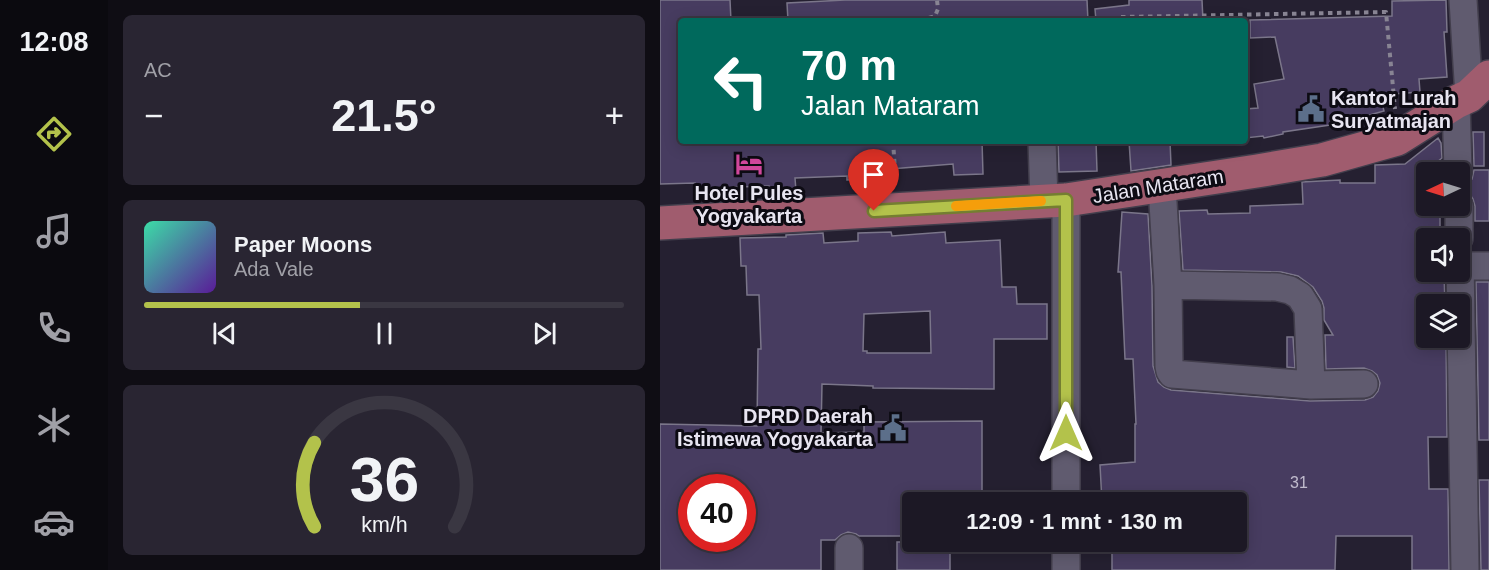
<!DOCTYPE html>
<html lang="id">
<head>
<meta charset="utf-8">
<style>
  :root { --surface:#1c1825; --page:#292532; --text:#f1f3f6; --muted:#a0a0a7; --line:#3a3742; --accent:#b3c24b }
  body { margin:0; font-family:Helvetica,sans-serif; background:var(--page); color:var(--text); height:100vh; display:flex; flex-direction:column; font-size:22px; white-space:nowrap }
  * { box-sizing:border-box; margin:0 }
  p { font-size:20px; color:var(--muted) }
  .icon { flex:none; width:33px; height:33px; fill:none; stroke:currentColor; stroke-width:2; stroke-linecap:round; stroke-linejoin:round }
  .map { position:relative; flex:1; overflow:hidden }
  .drawer { display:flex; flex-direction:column; gap:15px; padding:15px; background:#0f0d14; width:552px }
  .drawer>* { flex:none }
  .guide { position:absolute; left:18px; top:18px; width:570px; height:126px; border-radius:6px; box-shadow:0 3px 15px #0003,0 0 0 2px var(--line); background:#00695c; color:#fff; overflow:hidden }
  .needle { width:39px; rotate:266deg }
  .tools { position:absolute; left:756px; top:162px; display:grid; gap:12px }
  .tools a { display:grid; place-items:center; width:54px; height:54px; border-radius:6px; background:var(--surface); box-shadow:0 3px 15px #0003,0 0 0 2px var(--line); font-size:30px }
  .speed { position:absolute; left:18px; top:474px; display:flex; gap:12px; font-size:30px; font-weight:700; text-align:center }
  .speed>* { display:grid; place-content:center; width:78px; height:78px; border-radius:50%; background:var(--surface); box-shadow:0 3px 15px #0003,0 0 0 2px var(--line); line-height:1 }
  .speed .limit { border:9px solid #d22; background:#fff; color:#111 }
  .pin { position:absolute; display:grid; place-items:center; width:51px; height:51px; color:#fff; margin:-62px -26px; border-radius:50% 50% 50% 0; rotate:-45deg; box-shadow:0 0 6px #0007 }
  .pin .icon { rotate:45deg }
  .me { position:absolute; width:66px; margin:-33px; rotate:0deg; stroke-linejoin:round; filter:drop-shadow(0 0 4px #0008) }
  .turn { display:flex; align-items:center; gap:21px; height:126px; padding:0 24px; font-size:27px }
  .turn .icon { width:78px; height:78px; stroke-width:2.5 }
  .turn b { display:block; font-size:42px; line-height:51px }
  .big { font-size:45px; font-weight:600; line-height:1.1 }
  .drawer .widget { flex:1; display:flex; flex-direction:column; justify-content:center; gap:9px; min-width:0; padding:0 21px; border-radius:9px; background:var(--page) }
  .drawer .dial { align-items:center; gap:0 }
  .dial svg { height:156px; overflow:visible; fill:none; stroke:var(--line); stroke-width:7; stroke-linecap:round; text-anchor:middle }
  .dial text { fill:var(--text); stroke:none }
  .song { display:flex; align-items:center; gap:18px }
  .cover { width:72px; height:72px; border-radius:9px; background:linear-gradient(135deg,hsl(160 70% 55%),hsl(270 70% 35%)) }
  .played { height:6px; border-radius:3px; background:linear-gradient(90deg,var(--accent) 45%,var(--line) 45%) }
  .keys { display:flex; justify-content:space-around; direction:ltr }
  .heat { display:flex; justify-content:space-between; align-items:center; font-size:33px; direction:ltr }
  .trip { position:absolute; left:242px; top:492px; width:345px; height:60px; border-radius:6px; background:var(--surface); box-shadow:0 3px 15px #0003,0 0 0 2px var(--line); font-weight:600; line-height:60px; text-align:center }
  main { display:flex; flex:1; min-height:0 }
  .tab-bar { display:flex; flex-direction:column; width:108px; justify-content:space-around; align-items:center; background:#0b0a0f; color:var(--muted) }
  .tab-bar .icon { width:42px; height:42px }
  .tab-bar .active { color:var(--accent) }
  .tab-bar b { font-size:27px; color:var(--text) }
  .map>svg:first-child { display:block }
</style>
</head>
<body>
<main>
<nav class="tab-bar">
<b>12:08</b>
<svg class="icon active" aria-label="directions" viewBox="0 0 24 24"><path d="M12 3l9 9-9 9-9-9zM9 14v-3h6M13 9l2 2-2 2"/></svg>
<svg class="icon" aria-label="music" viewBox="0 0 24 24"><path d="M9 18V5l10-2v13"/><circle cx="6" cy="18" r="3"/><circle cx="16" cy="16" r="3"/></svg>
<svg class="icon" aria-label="phone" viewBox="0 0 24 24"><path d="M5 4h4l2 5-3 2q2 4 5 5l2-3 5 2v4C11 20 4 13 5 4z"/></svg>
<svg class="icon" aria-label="climate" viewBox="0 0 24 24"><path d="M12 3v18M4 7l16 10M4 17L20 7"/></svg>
<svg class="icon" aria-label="car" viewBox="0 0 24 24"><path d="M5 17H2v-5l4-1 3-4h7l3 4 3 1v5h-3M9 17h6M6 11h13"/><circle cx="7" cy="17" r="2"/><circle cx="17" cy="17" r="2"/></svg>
</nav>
<section class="drawer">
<div class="widget"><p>AC</p>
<div class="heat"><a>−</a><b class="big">21.5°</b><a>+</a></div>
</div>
<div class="widget">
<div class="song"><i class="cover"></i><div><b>Paper Moons</b><p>Ada Vale</p></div></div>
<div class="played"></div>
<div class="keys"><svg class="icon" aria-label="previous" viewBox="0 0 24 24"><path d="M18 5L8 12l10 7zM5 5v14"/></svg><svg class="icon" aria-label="pause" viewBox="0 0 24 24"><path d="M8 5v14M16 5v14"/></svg><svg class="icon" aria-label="next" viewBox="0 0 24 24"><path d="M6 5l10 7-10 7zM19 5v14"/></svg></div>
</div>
<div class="widget dial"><svg viewBox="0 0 100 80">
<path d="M14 69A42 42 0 1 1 86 69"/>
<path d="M14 69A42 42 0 0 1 14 26" stroke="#b3c24b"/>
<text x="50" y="56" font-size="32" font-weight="700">36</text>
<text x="50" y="72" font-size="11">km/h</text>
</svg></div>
</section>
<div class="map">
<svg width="829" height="570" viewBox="0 0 829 570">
  <rect width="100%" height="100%" fill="#252031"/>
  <path fill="#473c60" stroke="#7b768a" stroke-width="1.5" fill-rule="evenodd" d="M 0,0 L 70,0 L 71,21 L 21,21 L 21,141 L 322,141 L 323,174 L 294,175 L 293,164 L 230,169 L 231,183 L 207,184 L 207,179 L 187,180 L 187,176 L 135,178 L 136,191 L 109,192 L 109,186 L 74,187 L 74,191 L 35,192 L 35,183 L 0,184 Z
    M 185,0 L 427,0 L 428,21 L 191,21 L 191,17 L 157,19 L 157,21 L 128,21 L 127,3 Z
    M 469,0 L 542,0 L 543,21 L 436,21 L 435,9 L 469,5 Z
    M 786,0 L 787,32 L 784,32 L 787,77 L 759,79 L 760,92 L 720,95 L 724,111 L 677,124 L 623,132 L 623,134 L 604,138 L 603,136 L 585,138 L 585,109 L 598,108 L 594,84 L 624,79 L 615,37 L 590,38 L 590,20 L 732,16 L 732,1 Z
    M 813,132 L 824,132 L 824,166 L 814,166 Z
    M 778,138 L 781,143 L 782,158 L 766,171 L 766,206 L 780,206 L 780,238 L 766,238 L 766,275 L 784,275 L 785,304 L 766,304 L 766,338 L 786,338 L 787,437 L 768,437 L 769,489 L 788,489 L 789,570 L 752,570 L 752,536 L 676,536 L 675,570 L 452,570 L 452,542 L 576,542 L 576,502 L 442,502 L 440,465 L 475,462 L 475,424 L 476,424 L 473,359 L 465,359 L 461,272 L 458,272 L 462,212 L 488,214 L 492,286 L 493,366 L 498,382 L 504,387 L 511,390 L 650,401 L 705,400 L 713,397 L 718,391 L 720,383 L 717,375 L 712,371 L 704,368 L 666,369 L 665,335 L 673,335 L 664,320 L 664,308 L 662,301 L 653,287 L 638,276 L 621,272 L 523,270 L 519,211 L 547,210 L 548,214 L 590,213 L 590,206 L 643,204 L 642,182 L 680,180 L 680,183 L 715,183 L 715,165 L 745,164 Z
    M 398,141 L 436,141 L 437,171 L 399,172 Z
    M 469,141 L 510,141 L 511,165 L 471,171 Z
    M 814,170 L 829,170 L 829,221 L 815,221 L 815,206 L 813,199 L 811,196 L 810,181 L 812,179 Z
    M 231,232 L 232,236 L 285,232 L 286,243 L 340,240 L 342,287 L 356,287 L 357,304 L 387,304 L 387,339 L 334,339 L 334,389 L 213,388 L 213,386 L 162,384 L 161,433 L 204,432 L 204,422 L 322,421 L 322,502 L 252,502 L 252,536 L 199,536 L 196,534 L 188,532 L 181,535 L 175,540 L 161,540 L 161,570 L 0,570 L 0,424 L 97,426 L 98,349 L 101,349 L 99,295 L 87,295 L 86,266 L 81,266 L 80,238 L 126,237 L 126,235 L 163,233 L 164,243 L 198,241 L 198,233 ZM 270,311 L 271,353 L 207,353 L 207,351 L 203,351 L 204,314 ZM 32,488 L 82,488 L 82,538 L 32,538 Z
    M 816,282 L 829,282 L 829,440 L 819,440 Z
    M 627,337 L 633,337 L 635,368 L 627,367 Z
    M 819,480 L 829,480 L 829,570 L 821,570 Z
    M 237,542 L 290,542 L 290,570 L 237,570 Z"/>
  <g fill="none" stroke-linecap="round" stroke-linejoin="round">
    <defs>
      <path id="minor" d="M 803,0 L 809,96
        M 796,102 L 798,172
        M 382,141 L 384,201
        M 502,186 L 508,285 L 509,366 L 510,371 L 512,374 L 651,385 L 704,384
        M 799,206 L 799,238
        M 800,260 L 805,570
        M 800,266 L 829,266
        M 508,285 L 617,287 L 630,290 L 640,296 L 648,309 L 651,385
        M 406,502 L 406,200
        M 189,570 L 189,548
        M 406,570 L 406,542"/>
      <path id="major" d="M 0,223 L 406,200 L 597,171 L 662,160 L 737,139 L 796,102 L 809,96 L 829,77"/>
    </defs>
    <use href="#minor" stroke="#423e4c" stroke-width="30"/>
    <use href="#major" stroke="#423e4c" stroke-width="36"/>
    <path stroke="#888493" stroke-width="4" stroke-dasharray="4.5 4.5" stroke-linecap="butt" d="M 461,17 L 726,12 L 735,109
      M 233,21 L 265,19 L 275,16 L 278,9 L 277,0
      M 233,141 L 236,185"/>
    <use href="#minor" stroke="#605b6f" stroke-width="27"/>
    <use href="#major" stroke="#a05c6e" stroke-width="33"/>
  </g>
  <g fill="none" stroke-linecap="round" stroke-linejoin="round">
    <defs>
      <path id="route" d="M 214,211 L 406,200 L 406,433"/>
    </defs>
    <use href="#route" stroke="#747e31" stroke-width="15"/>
    <use href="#route" stroke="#b3c24b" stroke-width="10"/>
    <path stroke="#f59e0b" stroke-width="10" d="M 296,206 L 381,201"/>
  </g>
  <defs>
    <symbol id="civic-bare" viewBox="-9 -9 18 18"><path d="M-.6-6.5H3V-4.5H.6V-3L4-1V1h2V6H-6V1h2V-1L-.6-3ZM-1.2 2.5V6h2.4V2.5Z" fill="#5c6f8a" stroke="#0d0b13" stroke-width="2.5" paint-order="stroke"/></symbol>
    <symbol id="hotel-bare" viewBox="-9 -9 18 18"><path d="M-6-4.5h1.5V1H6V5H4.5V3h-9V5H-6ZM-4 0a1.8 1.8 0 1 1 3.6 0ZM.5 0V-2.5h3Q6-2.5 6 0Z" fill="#d1479c" stroke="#0d0b13" stroke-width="2.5" paint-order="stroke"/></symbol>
  </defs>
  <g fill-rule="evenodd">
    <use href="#civic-bare" x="632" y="90" width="38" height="38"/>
    <use href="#hotel-bare" x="70" y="145" width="38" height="38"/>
    <use href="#civic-bare" x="214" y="409" width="38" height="38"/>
  </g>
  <g text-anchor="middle" stroke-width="6" stroke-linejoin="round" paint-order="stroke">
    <g font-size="16" fill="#c0bbcd">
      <text x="639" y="488">31</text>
    </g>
    <g font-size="20" font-weight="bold" fill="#e8e5f1" stroke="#0d0b13" text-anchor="start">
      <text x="671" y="105">Kantor Lurah<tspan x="671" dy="23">Suryatmajan</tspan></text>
      <text x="89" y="200" text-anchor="middle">Hotel Pules<tspan x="89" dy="23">Yogyakarta</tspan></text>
      <text x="213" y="423" text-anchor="end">DPRD Daerah<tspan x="213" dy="23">Istimewa Yogyakarta</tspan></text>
    </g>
    <g font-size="20" fill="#e8e5f1" stroke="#0d0b13">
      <text transform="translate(498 186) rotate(-9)" y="7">Jalan Mataram</text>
    </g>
  </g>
</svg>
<div class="tools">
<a><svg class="needle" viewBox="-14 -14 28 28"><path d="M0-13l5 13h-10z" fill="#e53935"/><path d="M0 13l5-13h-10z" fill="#a0a0a7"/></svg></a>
<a><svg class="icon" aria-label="sound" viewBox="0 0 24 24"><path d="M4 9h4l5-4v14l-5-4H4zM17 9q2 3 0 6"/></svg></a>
<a><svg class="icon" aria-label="layers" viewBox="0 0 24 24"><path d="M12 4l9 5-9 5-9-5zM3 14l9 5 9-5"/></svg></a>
</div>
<div class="speed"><div class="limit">40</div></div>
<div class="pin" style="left:214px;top:211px;background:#d93025"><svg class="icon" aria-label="arrive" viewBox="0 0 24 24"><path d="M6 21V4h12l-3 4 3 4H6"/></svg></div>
<svg class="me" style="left:406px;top:433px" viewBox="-20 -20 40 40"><path d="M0-17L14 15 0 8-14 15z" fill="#b3c24b" stroke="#fff" stroke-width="4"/></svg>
<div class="trip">12:09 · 1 mnt · 130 m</div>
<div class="guide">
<div class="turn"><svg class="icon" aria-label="left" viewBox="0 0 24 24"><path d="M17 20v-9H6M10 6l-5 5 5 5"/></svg><div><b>70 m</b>Jalan Mataram</div></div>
</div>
</div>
</main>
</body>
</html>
